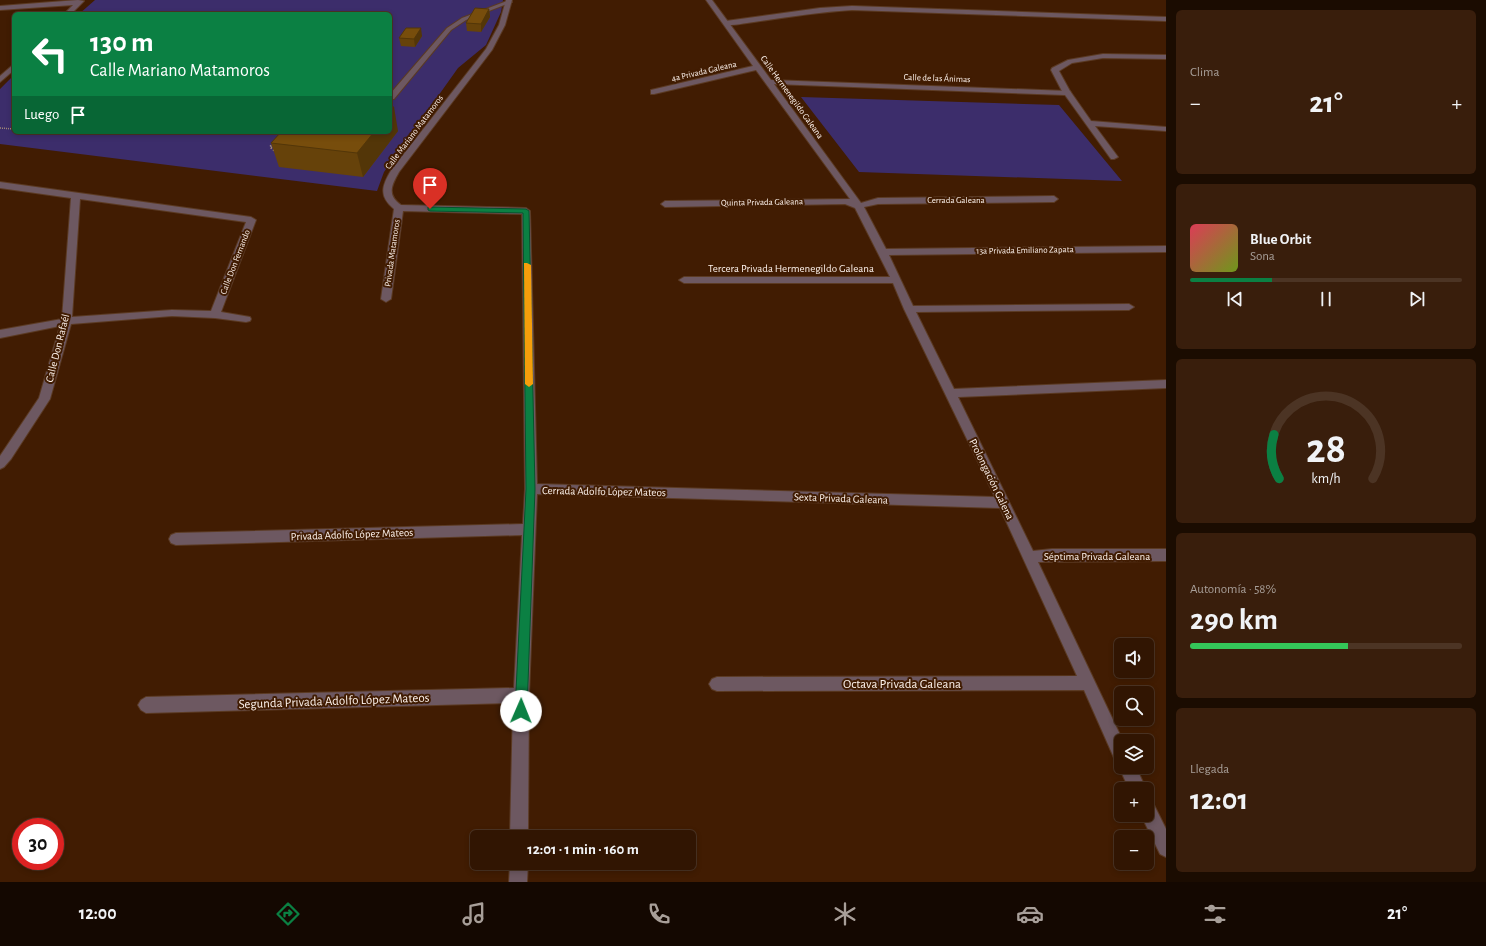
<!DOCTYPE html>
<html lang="es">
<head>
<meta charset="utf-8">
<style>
  :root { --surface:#311502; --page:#391e0c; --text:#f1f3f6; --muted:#a89f99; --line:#4c3424; --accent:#0b8043 }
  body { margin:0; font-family:"Alegreya Sans",sans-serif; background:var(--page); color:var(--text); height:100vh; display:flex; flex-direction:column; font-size:15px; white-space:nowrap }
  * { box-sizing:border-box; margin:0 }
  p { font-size:13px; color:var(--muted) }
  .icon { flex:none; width:22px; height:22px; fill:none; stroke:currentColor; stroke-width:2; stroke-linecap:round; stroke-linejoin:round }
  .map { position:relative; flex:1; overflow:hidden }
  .details { display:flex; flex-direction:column; gap:10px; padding:10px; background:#1b0c01; width:320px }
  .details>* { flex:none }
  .banner { position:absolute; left:12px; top:12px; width:380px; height:122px; border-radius:6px; box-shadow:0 2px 6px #0003,0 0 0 1px var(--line); background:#0b8043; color:#fff; overflow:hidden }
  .fabs { position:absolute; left:1114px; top:638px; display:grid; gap:8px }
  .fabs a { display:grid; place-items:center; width:40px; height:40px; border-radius:6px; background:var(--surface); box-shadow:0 2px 6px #0003,0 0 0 1px var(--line); font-size:20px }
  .speed { position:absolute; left:12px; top:818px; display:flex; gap:8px; font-size:20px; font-weight:700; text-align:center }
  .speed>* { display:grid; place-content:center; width:52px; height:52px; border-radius:50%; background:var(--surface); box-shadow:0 2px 6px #0003,0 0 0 1px var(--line); line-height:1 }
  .speed .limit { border:6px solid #d22; background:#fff; color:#111 }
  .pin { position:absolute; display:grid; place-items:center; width:34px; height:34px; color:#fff; margin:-41px -17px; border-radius:50% 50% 50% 0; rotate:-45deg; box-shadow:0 0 4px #0007 }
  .pin .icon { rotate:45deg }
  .me { position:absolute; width:44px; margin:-22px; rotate:1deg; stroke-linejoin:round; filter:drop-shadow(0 0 3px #0008) }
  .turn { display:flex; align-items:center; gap:14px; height:84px; padding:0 12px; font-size:18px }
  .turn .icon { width:52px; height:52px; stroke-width:2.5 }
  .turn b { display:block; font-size:28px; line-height:34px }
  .then { display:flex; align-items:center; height:38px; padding:0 12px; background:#0003; gap:8px; font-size:15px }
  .big { font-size:30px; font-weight:700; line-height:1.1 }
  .details .tile { flex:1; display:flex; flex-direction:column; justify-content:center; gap:6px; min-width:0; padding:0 14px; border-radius:6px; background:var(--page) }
  .details .dial { align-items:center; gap:0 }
  .dial svg { height:104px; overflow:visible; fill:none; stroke:var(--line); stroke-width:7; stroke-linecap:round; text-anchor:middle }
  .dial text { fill:var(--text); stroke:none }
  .song { display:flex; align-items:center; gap:12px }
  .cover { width:48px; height:48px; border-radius:6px; background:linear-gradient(135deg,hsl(350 70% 55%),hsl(80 70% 35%)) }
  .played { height:4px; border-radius:2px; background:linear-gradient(90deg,var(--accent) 30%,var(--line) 30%) }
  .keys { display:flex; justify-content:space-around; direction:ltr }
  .heat { display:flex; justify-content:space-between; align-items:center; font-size:22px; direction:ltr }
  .charge { height:6px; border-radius:3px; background:linear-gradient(90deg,#34c759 58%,var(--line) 0) }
  .trip { position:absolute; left:470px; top:830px; width:226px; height:40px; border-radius:6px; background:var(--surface); box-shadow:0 2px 6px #0003,0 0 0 1px var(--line); font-weight:700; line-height:40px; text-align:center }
  .menu { display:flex; height:64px; justify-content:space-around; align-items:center; background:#140801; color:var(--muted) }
  .menu .icon { width:28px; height:28px }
  .menu .selected { color:var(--accent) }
  .menu b { font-size:18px; color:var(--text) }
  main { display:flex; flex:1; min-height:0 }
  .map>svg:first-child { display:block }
</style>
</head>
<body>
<main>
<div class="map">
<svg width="1166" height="882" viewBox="0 0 1166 882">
  <rect width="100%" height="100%" fill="#411c02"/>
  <path fill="#3c2d6b" d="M 95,0 L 503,0 L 501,12 L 486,45 L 458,68 L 384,172 L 377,191 L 0,144 L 0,89 L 14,75 L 14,132 L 390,132 L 390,14 L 79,14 Z
    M 801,97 L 1059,105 L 1122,181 L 859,172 Z"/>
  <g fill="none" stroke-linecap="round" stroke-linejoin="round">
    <defs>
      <path id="lane" d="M 507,1 L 512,2 L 466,20 L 451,30 L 394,99 L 390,99 L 390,94 L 447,28 L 462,18 Z
        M 852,6 L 1166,17 L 1166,21 L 852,10 C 817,12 782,18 747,23 C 740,24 728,27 723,23 L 726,21 L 820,8 Z
        M 1103,54 L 1166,55 L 1166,59 L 1103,58 L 1072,63 L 1059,71 L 1071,93 L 1067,95 L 1064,95 L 1051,70 L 1052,68 L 1068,60 Z"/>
      <path id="street" d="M 78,0 L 84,1 L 71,14 L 64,14 L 73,5 L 0,10 L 0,6 Z
        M 506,0 L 512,0 L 505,25 L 492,50 L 399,172 C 391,186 387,195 401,205 L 526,208 L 530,211 L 537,484 L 995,497 L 904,309 L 893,283 L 684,283 L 679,280 L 684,277 L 890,277 L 855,208 L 845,204 L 665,207 L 661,204 L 665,201 L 850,199 L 756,70 L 654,94 L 651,94 L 651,90 L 753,66 L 706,0 L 712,0 L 771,80 L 1067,91 L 1070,91 L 1091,121 L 1166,127 L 1166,131 L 1095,126 L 1118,157 L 1114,159 L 1111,159 L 1065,95 L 774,84 L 861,203 L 878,198 L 1054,196 L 1058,199 L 1054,202 L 878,204 L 864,207 L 886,249 L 1166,246 L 1166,252 L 889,255 L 913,306 L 1129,304 L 1134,307 L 1129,310 L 916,312 L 954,389 L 1166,380 L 1166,388 L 958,397 L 1033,551 L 1052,549 L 1166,549 L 1166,561 L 1038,562 L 1123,741 L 1121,741 L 1121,767 L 1136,767 L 1146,789 L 1129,789 L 1119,767 L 1121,762 L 1115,760 L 1084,690 L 717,691 L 712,689 L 709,684 L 712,679 L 717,677 L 1077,676 L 1000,508 L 537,494 L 529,695 L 528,837 L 510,837 L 513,703 L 146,713 L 141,710 L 138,705 L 141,700 L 146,697 L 514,688 L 522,535 L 176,545 L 171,543 L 169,539 L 171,535 L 176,533 L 523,524 L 525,489 L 522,214 L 403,211 L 391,299 L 386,302 L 381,299 L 394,209 C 378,196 382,185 392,169 L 486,49 L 499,25 Z
        M 14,64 L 14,70 L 0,82 L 0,76 Z
        M 0,182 L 251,217 L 256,220 L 221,312 L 250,317 L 251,319 L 250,321 L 246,322 L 215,318 L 172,316 L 71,324 L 50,399 L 11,459 L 4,467 L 0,469 L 0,456 L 39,398 L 60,326 L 0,338 L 0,330 L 62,319 L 71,198 L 0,188 ZM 80,199 L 246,222 L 211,311 L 172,310 L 72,317 Z
        M 1147,801 L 1153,803 L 1166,829 L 1166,857 L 1160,854 L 1141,815 L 1147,815 Z
        M 510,863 L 528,863 L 527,882 L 509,882 Z"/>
    </defs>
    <use href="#lane" stroke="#5b3a23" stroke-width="2"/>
    <use href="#street" stroke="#5b3a23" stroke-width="2"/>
    <path stroke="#a08878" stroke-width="1.5" stroke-dasharray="1 1" stroke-linecap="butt" d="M 0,128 L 14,129
      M 35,132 L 56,134 L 100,132"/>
    <path stroke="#a08878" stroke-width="2" stroke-dasharray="1.5 1.5" stroke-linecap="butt" d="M 273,143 L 270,147 L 275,151"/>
    <use href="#lane" fill="#6d5861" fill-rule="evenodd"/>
    <use href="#street" fill="#6d5861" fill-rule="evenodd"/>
  </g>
  <path fill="#66420a" d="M 489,9 L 490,17 L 481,32 L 467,31 L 466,23 Z
    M 422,36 L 415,47 L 401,46 L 399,38 Z
    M 398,131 L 363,177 L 279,167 L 271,143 Z"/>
  <path fill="#533608" d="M 489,9 L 490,17 L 481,32 L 481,24 Z
    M 421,28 L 422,36 L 415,47 L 414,39 Z
    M 394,107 L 398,131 L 363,177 L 357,153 L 374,132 L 390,132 L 390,112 Z"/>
  <path fill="#774d0c" stroke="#533608" d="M 475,8 L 489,9 L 481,24 L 466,23 Z
    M 406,28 L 421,28 L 414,39 L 399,38 Z
    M 390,107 L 394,107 L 390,112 Z
    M 281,132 L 374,132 L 357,153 L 271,143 Z"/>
  <path fill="#0b8043" stroke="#07532c" d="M 428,207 L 526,209 L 529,211 L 535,489 L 527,711 L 525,715 L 521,716 L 517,715 L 515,711 L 526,489 L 523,213 L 430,211 L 428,210 Z"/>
  <path fill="#f59e0b" d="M 524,263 L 527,263 L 531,265 L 533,384 L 529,387 L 525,384 Z"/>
  <g text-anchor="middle" stroke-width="4" stroke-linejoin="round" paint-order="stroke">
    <g font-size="9" fill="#fdf2ec" stroke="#411c02">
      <text transform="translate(704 71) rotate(-13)" y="3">4a Privada Galeana</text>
      <text transform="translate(937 78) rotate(2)" y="3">Calle de las Ánimas</text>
      <text transform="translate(792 97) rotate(54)" y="3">Calle Hermenegildo Galeana</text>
      <text transform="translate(414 132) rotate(-53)" y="3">Calle Mariano Matamoros</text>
      <text x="956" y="203">Cerrada Galeana</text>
      <text transform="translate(762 202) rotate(-1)" y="3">Quinta Privada Galeana</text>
      <text transform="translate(1025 250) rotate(-1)" y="3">13a Privada Emiliano Zapata</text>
      <text transform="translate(392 253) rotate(-82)" y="3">Privada Matamoros</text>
      <text transform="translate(235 262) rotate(-69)" y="3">Calle Don Fernando</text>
    </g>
    <g font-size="11" fill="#fdf2ec" stroke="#411c02">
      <text x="791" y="272">Tercera Privada Hermenegildo Galeana</text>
      <text transform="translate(57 348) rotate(-76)" y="4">Calle Don Rafaél</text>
      <text transform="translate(992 479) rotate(64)" y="4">Prolongación Galena</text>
      <text transform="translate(604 491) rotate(1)" y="4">Cerrada Adolfo López Mateos</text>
      <text transform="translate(841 498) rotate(2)" y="4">Sexta Privada Galeana</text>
      <text transform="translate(352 534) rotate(-2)" y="4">Privada Adolfo López Mateos</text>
      <text x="1097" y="560">Séptima Privada Galeana</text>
    </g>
    <g font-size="13" fill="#fdf2ec" stroke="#411c02">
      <text x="902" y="688">Octava Privada Galeana</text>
      <text transform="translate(334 700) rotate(-2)" y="5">Segunda Privada Adolfo López Mateos</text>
    </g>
  </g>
</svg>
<div class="fabs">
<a><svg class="icon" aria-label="sound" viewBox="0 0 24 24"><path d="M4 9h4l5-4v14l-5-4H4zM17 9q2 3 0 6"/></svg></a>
<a><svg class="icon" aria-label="search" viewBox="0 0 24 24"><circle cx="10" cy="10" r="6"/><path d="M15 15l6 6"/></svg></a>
<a><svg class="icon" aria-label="layers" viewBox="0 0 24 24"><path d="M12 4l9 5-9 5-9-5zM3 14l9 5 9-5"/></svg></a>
<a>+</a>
<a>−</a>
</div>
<div class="speed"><div class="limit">30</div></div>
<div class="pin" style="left:430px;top:209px;background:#d93025"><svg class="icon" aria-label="arrive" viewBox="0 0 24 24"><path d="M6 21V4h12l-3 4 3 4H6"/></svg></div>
<svg class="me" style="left:521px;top:711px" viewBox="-20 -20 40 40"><circle r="19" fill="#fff"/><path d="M0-13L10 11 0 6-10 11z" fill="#0b8043"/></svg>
<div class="trip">12:01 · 1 min · 160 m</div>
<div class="banner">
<div class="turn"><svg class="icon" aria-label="left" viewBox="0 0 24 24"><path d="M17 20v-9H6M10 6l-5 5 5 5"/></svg><div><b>130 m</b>Calle Mariano Matamoros</div></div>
<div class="then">Luego<svg class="icon" aria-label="arrive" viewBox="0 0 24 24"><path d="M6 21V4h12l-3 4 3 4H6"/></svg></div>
</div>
</div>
<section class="details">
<div class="tile"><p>Clima</p>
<div class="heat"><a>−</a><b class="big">21°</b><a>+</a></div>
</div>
<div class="tile">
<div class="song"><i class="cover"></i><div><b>Blue Orbit</b><p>Sona</p></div></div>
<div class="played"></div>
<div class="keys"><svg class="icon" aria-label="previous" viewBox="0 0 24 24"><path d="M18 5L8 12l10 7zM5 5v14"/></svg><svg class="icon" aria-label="pause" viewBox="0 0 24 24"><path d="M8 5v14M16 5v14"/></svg><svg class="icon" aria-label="next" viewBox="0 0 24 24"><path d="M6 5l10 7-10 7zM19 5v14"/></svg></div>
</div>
<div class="tile dial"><svg viewBox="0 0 100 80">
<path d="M14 69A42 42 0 1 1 86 69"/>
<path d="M14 69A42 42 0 0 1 10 35" stroke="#0b8043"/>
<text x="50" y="56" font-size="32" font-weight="700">28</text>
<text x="50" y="72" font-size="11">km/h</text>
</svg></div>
<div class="tile"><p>Autonomía · 58%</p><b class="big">290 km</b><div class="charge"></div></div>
<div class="tile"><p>Llegada</p><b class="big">12:01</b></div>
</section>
</main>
<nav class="menu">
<b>12:00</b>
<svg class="icon selected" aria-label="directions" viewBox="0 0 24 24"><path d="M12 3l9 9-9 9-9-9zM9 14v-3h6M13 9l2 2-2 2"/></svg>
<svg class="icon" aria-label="music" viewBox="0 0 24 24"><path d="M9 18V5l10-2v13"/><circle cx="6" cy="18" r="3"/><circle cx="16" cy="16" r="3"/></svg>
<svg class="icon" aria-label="phone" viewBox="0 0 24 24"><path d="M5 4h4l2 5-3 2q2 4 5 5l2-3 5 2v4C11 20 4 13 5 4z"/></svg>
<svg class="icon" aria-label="climate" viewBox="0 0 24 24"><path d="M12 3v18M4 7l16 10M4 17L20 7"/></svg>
<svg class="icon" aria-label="car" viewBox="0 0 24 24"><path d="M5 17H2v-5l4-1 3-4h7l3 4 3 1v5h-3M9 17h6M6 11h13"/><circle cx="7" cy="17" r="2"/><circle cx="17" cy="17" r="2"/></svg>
<svg class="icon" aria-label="filters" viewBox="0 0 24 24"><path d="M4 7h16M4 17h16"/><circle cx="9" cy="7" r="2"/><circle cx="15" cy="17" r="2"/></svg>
<b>21°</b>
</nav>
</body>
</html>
